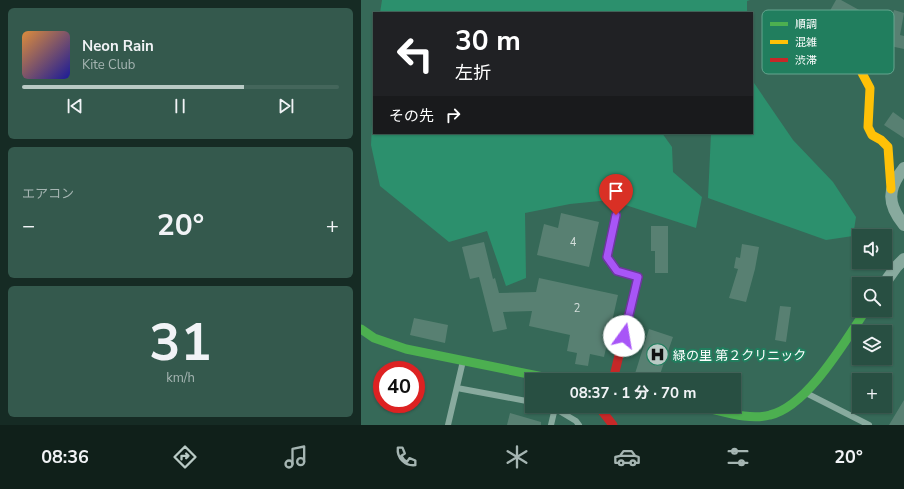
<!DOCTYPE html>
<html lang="ja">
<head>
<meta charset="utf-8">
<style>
  :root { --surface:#284f42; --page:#34594d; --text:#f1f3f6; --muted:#a5b5b2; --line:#44665b; --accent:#b9cac5 }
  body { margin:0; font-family:"Nunito Sans","Noto Sans JP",sans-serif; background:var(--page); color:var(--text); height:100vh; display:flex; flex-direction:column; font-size:15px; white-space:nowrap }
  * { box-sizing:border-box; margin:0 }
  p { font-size:13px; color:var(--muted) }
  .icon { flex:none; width:22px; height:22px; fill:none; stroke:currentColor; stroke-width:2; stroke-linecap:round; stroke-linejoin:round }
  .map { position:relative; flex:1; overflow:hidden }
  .sheet { display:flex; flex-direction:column; gap:8px; padding:8px; background:#162b24; width:361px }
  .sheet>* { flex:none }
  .banner { position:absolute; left:12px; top:12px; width:380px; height:122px; border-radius:0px; box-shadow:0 1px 3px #0004,0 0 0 1px var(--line); background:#202124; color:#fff; overflow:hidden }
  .fabs { position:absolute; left:491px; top:229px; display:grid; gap:8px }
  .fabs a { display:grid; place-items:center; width:40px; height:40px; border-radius:0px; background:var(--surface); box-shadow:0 1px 3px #0004,0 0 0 1px var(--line); font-size:20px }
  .speed { position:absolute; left:12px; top:361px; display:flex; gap:8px; font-size:20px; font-weight:700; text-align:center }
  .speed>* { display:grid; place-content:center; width:52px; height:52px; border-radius:50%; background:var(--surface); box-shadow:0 1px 3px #0004,0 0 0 1px var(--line); line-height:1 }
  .speed .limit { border:6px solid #d22; background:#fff; color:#111 }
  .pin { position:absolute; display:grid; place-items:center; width:34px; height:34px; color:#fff; margin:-41px -17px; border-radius:50% 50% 50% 0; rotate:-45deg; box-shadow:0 0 4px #0007 }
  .pin .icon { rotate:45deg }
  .me { position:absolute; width:44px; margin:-22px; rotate:13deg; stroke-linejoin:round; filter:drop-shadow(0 0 3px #0008) }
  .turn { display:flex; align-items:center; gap:14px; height:84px; padding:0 16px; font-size:18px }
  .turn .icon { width:52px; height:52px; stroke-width:2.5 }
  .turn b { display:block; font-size:28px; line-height:34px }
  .then { display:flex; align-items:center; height:38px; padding:0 16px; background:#0003; gap:8px; font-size:15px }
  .big { font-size:30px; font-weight:700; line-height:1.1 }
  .sheet .card { flex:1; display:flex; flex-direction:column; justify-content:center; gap:6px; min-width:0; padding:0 14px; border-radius:6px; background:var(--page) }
  .sheet .dial { align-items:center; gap:0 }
  .dial b { font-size:52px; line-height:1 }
  .song { display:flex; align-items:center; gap:12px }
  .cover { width:48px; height:48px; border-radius:6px; background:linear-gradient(135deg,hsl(30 70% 55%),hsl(240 70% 35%)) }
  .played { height:4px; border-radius:2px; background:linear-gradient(90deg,var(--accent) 70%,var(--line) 70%) }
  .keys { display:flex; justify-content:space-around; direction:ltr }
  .heat { display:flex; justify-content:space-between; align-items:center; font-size:22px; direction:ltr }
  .trip { position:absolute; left:164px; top:373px; width:216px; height:40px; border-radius:0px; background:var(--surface); box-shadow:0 1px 3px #0004,0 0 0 1px var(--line); font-weight:700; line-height:40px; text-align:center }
  .menu { display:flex; height:64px; justify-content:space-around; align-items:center; background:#10201a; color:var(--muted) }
  .menu .icon { width:28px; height:28px }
  .menu .active { color:var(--accent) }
  .menu b { font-size:18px; color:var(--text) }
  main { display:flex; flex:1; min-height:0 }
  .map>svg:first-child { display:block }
</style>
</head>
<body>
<main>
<section class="sheet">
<div class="card">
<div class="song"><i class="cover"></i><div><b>Neon Rain</b><p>Kite Club</p></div></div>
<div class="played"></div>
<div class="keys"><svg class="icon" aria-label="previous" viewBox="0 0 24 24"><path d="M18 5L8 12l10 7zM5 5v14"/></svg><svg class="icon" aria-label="pause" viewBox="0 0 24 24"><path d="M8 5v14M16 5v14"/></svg><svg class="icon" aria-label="next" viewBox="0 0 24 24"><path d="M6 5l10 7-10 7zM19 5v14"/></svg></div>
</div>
<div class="card"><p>エアコン</p>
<div class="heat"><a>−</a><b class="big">20°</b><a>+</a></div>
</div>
<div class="card dial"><b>31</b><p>km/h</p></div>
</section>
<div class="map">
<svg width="543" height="425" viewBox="0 0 543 425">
  <rect width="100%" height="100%" fill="#366958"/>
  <path fill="#2c906d" d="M 21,0 L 389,0 L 386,1 L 386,13 L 19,13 Z
    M 391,80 L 432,140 L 472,182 L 495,217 L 492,236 L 465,240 L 347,198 L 350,133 L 391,133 Z
    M 13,82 L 13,133 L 301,133 L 311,147 L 312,172 L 341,197 L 335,228 L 249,200 L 209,204 L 164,213 L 165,278 L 145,286 L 126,231 L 88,242 L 19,186 L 10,145 Z"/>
  <path fill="#588072" d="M 475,0 L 480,0 L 500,11 L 496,19 L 529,27 L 533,10 L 543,13 L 539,35 L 543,36 L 543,49 L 529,46 L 528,71 L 517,71 L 517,60 L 492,54 L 497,34 L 466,16 Z
    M 532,112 L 543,120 L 543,138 L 523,125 Z
    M 200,213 L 238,222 L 228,267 L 176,255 L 183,224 L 197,228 Z
    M 290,226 L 307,226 L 307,273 L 294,273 L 294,251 L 290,251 Z
    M 123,242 L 132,279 L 134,278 L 138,293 L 175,292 L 178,278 L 257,295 L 243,357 L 229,354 L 227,366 L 214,364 L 216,353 L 206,351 L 209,335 L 168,326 L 171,311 L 142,312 L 146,329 L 132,332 L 118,277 L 109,279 L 101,247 Z
    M 381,244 L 398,247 L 394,269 L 385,302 L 368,298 L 377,269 L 373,268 L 375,257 L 379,258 Z
    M 419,306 L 430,307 L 425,342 L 414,340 Z
    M 53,318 L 87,325 L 84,343 L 49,335 Z
    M 288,329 L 312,337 L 297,380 L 272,380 Z
    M 543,400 L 543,425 L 528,425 Z
    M 149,413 L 180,422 L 180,425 L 146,425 Z"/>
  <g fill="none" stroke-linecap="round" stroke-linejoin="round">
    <path stroke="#88aa9e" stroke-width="6" d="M 96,388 L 171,402
      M 445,393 L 508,425
      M 190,406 L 215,421 L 218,425
      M 87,425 L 102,361
      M 190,425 L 194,408"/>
    <path stroke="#88aa9e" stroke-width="12" d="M 543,168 C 526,189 526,204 543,225
      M 523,284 L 535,267 L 543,259"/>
    <path stroke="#4caf50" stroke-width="9" d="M 0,329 L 13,338 L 45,349 L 197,380
      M 336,406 C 359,410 386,421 409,415 C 447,406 484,341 505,310"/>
    <path stroke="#ffc107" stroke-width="9" d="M 501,73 L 509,88 L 507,127 L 511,135 L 520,140 L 527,147 L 530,189"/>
    <path stroke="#c62828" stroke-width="9" d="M 252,380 L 277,277 L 256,271 L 246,257 L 255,215
      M 237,406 L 252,425"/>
  </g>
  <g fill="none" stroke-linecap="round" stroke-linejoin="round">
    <defs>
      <path id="route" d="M 255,215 L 246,257 L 256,271 L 277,277 L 263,336"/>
    </defs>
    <use href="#route" stroke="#6d37a1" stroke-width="10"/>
    <use href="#route" stroke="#a855f7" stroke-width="7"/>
  </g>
  <defs>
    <symbol id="hospital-disc" viewBox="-11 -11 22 22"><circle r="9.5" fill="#b9cac5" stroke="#217e5e"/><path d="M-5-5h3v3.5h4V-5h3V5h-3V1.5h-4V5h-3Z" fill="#111"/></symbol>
  </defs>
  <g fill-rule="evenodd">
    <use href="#hospital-disc" x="284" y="342" width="25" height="25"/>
  </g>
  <g text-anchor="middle" stroke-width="4" stroke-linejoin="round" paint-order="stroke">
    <g font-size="11" fill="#d5dfdc">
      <text x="212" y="246">4</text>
      <text x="216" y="312">2</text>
    </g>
    <g font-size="13" fill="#fff" stroke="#217e5e" text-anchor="start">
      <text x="312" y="360">緑の里 第２クリニック</text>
    </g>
  </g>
  <rect x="401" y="10" width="132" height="64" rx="6" fill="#217e5e" stroke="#64a58e" stroke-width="1"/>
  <rect x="409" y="22" width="18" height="4" fill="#4caf50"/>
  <rect x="409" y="40" width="18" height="4" fill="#ffc107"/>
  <rect x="409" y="58" width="18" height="4" fill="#c62828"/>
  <g font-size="11" fill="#fff">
    <text x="434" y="28">順調</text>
    <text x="434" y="46">混雑</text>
    <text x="434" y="64">渋滞</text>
  </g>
</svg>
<div class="fabs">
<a><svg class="icon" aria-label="sound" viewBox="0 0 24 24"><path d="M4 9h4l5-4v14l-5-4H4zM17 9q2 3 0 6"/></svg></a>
<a><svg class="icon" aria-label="search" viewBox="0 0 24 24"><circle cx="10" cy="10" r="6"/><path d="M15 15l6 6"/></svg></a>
<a><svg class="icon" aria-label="layers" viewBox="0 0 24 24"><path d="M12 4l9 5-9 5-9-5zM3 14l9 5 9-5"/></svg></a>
<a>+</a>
</div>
<div class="speed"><div class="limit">40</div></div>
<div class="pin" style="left:255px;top:215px;background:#d93025"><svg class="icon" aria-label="arrive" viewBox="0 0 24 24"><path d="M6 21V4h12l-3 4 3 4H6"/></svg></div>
<svg class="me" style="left:263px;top:336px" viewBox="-20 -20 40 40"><circle r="19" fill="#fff"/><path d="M0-13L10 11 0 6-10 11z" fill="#a855f7"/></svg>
<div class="trip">08:37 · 1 分 · 70 m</div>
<div class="banner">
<div class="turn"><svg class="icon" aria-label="left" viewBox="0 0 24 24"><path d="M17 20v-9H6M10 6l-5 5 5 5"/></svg><div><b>30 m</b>左折</div></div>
<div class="then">その先<svg class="icon" aria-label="right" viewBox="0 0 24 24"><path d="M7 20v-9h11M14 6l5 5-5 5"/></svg></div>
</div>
</div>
</main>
<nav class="menu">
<b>08:36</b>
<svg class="icon active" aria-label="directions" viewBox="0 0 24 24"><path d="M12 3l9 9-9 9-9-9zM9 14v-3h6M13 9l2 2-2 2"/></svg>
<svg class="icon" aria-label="music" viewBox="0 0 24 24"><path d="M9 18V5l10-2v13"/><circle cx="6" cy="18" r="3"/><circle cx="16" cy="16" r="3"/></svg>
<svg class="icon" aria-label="phone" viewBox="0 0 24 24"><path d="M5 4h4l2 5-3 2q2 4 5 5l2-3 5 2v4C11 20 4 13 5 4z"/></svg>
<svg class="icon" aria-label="climate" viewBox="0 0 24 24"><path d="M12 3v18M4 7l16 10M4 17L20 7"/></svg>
<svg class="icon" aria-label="car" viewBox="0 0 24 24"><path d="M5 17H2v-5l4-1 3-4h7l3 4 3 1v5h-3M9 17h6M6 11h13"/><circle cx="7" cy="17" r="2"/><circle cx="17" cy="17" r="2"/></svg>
<svg class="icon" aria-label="filters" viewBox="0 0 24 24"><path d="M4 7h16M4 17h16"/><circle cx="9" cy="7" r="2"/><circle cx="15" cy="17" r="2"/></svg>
<b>20°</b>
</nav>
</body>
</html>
